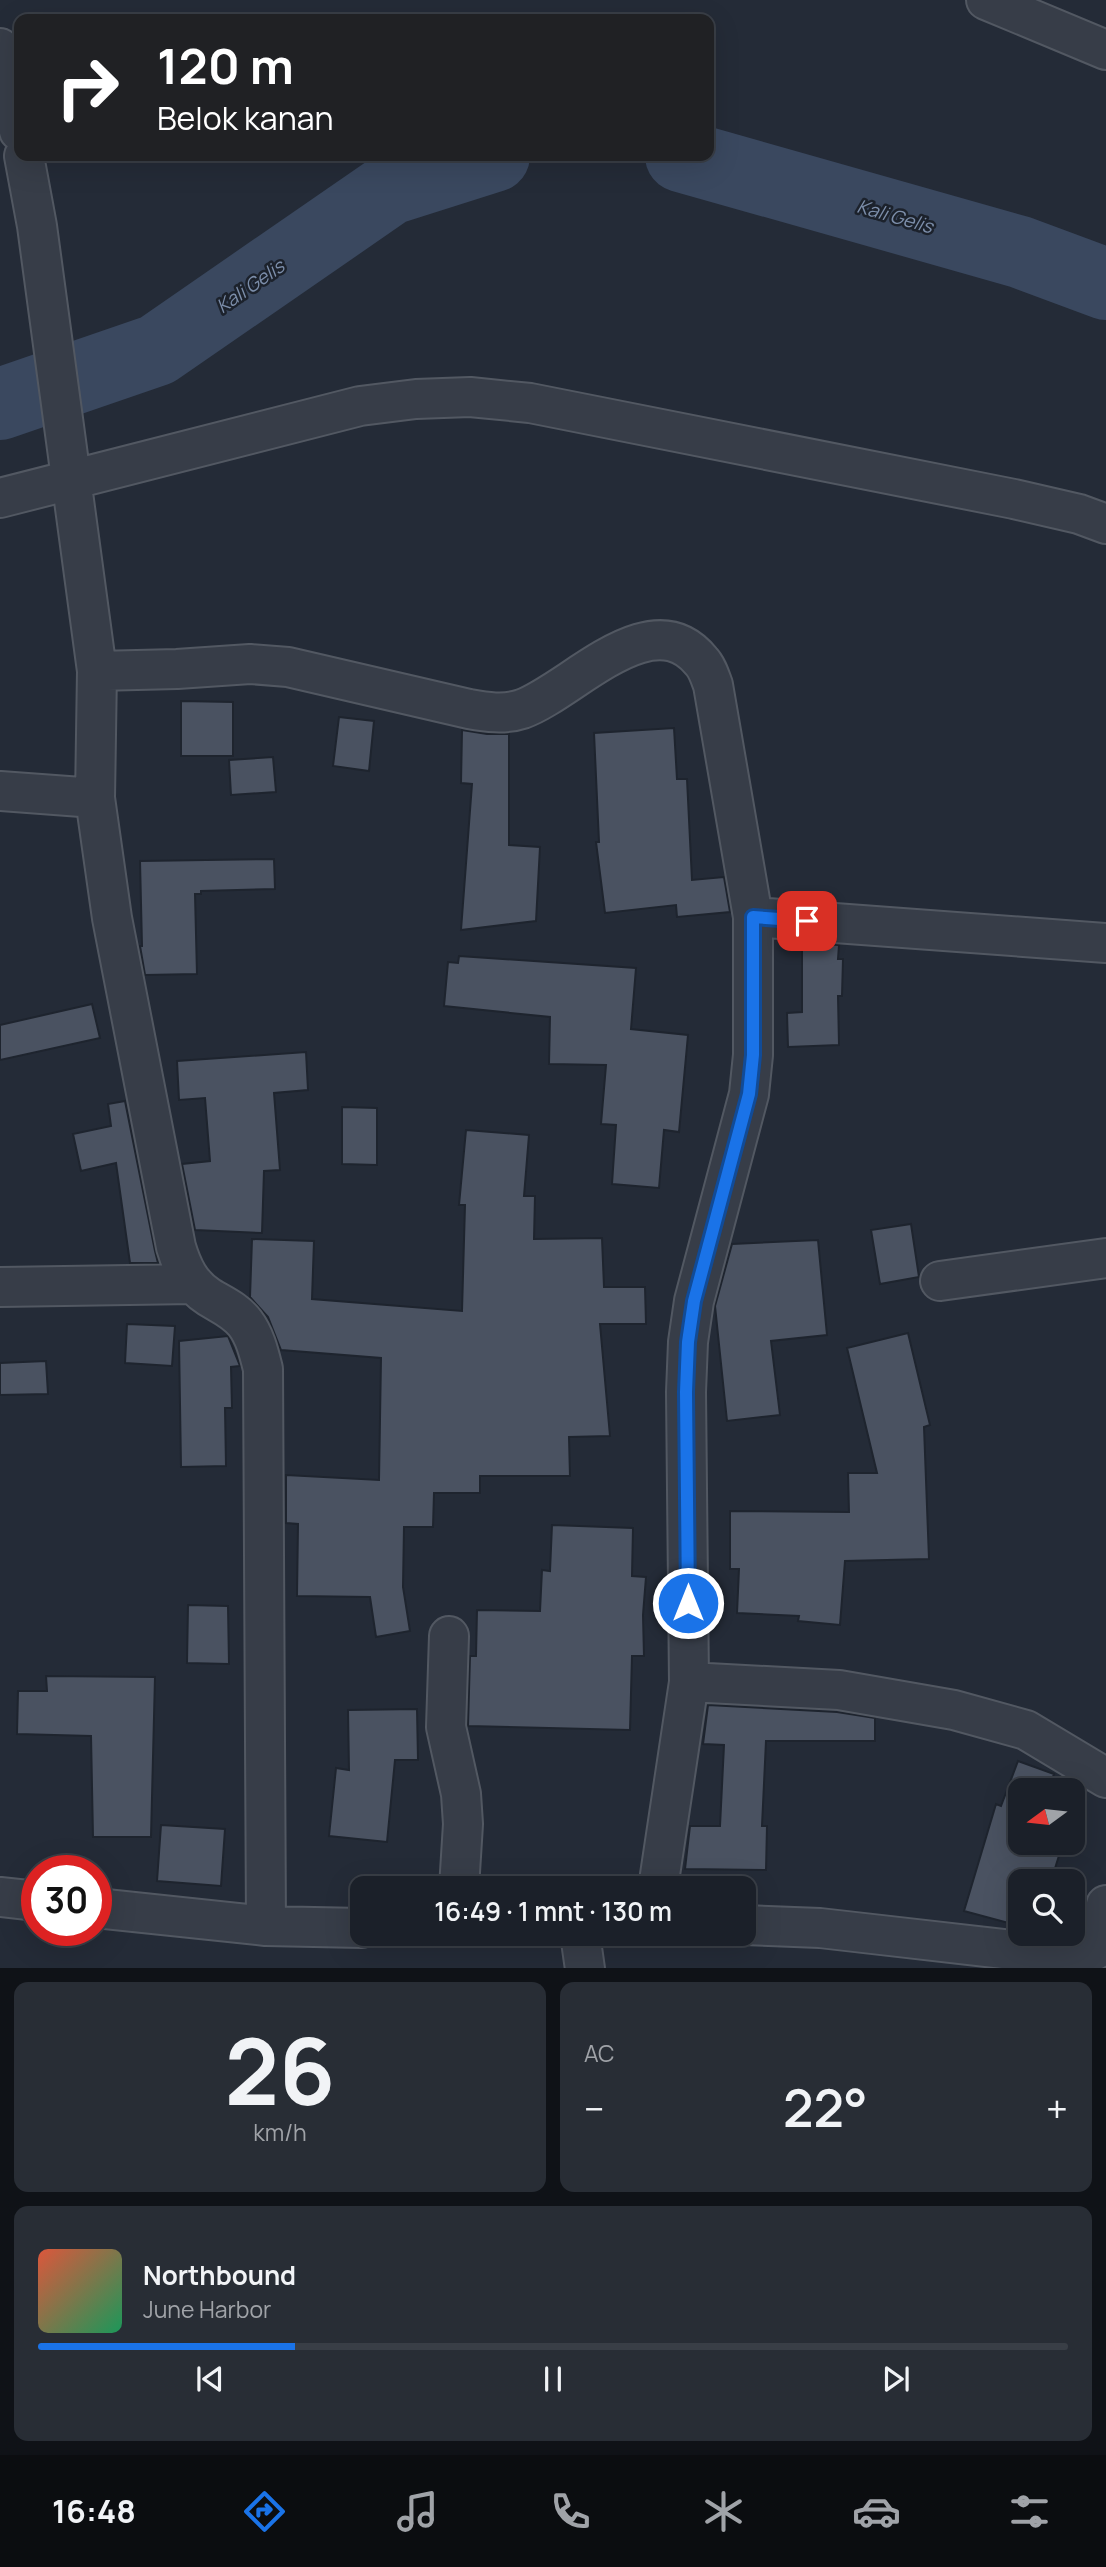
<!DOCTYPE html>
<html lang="id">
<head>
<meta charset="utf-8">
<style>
  :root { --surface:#1b2029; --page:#282d35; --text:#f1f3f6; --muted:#a0a3a8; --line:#393e46; --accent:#1a73e8 }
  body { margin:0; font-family:Manrope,sans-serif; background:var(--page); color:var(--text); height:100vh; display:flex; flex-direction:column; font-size:26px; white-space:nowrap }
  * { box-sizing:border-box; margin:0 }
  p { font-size:23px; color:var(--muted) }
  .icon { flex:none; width:38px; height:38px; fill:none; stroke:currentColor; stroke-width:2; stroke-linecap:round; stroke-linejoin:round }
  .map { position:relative; height:1968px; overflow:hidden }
  .drawer { display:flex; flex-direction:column; gap:14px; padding:14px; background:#0f1217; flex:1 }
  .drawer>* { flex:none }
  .banner { position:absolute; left:14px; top:14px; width:700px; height:147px; border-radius:14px; box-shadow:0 7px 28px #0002,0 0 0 2px var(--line); background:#202124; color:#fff; overflow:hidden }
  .needle { width:46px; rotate:255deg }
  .buttons { position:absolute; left:1008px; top:1778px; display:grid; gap:14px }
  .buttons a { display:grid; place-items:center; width:77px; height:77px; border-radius:14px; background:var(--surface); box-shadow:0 7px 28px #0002,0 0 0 2px var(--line); font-size:35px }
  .speed { position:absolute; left:21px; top:1855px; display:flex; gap:14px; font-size:35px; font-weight:700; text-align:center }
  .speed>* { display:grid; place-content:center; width:91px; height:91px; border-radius:50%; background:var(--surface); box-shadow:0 7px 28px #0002,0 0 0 2px var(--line); line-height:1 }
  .speed .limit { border:10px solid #d22; background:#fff; color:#111 }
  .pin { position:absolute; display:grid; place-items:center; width:60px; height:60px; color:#fff; margin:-30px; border-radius:14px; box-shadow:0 4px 10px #0006 }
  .me { position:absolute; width:77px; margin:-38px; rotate:0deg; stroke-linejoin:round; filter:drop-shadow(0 0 5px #0008) }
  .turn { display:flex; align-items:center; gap:24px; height:147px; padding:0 28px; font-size:32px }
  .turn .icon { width:91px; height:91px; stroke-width:2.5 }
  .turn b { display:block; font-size:49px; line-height:60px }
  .big { font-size:52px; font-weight:600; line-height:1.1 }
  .drawer .card { flex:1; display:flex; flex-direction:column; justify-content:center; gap:10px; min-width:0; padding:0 24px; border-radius:14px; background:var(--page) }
  .drawer .dial { align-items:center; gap:0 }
  .dial b { font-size:91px; line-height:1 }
  .song { display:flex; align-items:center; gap:21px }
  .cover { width:84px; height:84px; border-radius:10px; background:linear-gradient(135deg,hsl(10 70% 55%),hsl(150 70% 35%)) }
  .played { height:7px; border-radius:4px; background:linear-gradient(90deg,var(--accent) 25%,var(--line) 25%) }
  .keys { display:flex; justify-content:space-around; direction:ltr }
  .heat { display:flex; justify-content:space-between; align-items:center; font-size:38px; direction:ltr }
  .drawer .tiles { flex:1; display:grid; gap:14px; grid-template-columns:1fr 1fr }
  .card:last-child { grid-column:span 2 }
  .trip { position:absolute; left:350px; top:1876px; width:406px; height:70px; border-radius:14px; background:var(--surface); box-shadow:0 7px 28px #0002,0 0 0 2px var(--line); font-weight:600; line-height:70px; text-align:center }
  .menu { display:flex; height:112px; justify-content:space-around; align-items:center; background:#0b0d10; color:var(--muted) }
  .menu .icon { width:49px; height:49px }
  .menu .selected { color:var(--accent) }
  .menu b { font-size:32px; color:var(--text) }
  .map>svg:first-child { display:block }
</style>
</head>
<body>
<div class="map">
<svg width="1106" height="1969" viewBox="0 0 1106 1969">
  <rect width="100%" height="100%" fill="#242b37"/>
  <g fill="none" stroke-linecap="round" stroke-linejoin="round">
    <path stroke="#3a485f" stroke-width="72" d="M 681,156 L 1020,252 L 1106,284
      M 0,404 L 157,350 L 390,189 L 494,156"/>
  </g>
  <path fill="#4a5261" stroke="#1e242e" stroke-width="2" d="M 181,701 L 233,702 L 233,756 L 181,756 Z
    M 339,717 L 374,721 L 369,771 L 333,766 Z
    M 674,728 L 677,779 L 687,779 L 692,880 L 724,877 L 730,912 L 677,917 L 676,905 L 605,913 L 596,842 L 599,842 L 594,733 Z
    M 462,730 L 487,734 L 509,734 L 509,845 L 540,847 L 536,921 L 461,930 L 472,784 L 461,783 Z
    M 273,757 L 276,792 L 231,795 L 229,760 Z
    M 274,859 L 275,889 L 201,891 L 201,894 L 195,894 L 197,974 L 145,975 L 140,946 L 142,946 L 140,861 Z
    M 802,943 L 839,945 L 838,959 L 843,959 L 842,996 L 838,996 L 839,1045 L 788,1047 L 787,1013 L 802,1012 Z
    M 459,956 L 636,968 L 631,1029 L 688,1035 L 679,1132 L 664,1130 L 659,1188 L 612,1184 L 616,1125 L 601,1124 L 606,1065 L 549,1064 L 550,1017 L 444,1006 L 448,962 L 458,963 Z
    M 92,1004 L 100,1038 L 0,1060 L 0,1025 Z
    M 306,1052 L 308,1090 L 274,1093 L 280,1170 L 264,1171 L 262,1233 L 195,1230 L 182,1164 L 210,1161 L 205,1098 L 179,1100 L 177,1061 Z
    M 125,1101 L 155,1251 L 158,1263 L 130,1263 L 116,1163 L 81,1171 L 73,1134 L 111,1126 L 108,1104 Z
    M 342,1107 L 377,1108 L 377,1165 L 342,1164 Z
    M 466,1130 L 529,1135 L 524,1196 L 535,1196 L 534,1239 L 602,1238 L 604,1287 L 645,1287 L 646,1324 L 600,1324 L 610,1436 L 569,1437 L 570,1476 L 480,1476 L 480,1493 L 434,1493 L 433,1527 L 404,1527 L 403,1587 L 410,1631 L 376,1637 L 370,1597 L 297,1596 L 298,1524 L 286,1523 L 286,1475 L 379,1480 L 381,1358 L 281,1350 L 268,1317 L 250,1297 L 252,1239 L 314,1241 L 312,1299 L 462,1311 L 465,1205 L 459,1205 Z
    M 911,1224 L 919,1277 L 880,1284 L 871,1230 Z
    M 818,1240 L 827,1335 L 771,1341 L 780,1415 L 727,1421 L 715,1306 L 732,1244 Z
    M 127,1324 L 175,1326 L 172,1366 L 125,1363 Z
    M 908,1333 L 930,1425 L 924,1427 L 929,1559 L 845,1561 L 840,1625 L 798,1621 L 799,1616 L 737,1613 L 739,1569 L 730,1569 L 730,1511 L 849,1512 L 848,1473 L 877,1473 L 847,1348 Z
    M 228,1336 L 240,1366 L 231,1367 L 232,1408 L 225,1408 L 226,1466 L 181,1467 L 179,1341 Z
    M 46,1361 L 48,1394 L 0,1395 L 0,1363 Z
    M 552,1525 L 633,1528 L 632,1576 L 646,1577 L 643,1615 L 644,1656 L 632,1656 L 630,1730 L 468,1726 L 470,1656 L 476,1656 L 477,1610 L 540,1611 L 542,1570 L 550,1571 Z
    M 188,1605 L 228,1606 L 229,1664 L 187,1663 Z
    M 46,1676 L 155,1677 L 151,1837 L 93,1837 L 91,1736 L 17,1734 L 18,1691 L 47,1691 Z
    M 708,1705 L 837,1712 L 875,1718 L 875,1741 L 766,1741 L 762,1826 L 767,1826 L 766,1870 L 685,1869 L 690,1826 L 720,1826 L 724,1745 L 703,1744 Z
    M 417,1709 L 418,1760 L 395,1760 L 387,1842 L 329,1836 L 336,1768 L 349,1770 L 348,1710 Z
    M 1018,1761 L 1054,1774 L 1048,1790 L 1020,1790 L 1020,1843 L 1063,1843 L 1051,1881 L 1020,1881 L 1020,1926 L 964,1911 L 996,1804 L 1001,1806 Z
    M 161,1825 L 225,1829 L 221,1886 L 157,1881 Z"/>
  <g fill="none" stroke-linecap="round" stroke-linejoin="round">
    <defs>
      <path id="minor" d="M 986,0 L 1106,50
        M 0,48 L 19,131
        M 24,156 L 37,226 L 97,671 L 95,798 L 112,918 L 176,1247 C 182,1267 190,1285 209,1297 C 222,1305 235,1310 245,1323 C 255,1336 259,1353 263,1369 L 266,1926 L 362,1928
        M 0,498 L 360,406 L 416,399 L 470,397 L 530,403 L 1014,499 L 1079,514 L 1106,524
        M 97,671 L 177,669 L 250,664 L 288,667 L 469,709 C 486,712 504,715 522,709 C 572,691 651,600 701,661 C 707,667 710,677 713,685 L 753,917 L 1106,943
        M 0,791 L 95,798
        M 940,1281 L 1106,1258
        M 0,1287 L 193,1284
        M 449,1636 L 446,1727 L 461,1794 L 463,1824 L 459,1888
        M 689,1682 L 839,1690 L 954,1710 L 1026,1730 L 1106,1778
        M 658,1888 L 689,1682 L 686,1392 L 688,1342 L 694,1301 L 749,1094 L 753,1055 L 753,917
        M 0,1897 L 37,1901
        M 96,1908 L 266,1926
        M 744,1925 L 820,1928 L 1073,1957 L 1085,1956 L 1095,1950 L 1106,1905
        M 580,1934 L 585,1969"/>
    </defs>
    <use href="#minor" stroke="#525862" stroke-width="42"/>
    <use href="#minor" stroke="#373d48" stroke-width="38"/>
  </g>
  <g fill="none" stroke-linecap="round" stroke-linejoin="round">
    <defs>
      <path id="route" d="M 688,1603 L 686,1392 L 688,1342 L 694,1301 L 749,1094 L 753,1055 L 753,917 L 807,921"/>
    </defs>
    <use href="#route" stroke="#114b97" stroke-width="18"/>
    <use href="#route" stroke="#1a73e8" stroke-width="12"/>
  </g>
  <g text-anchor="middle" stroke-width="5" stroke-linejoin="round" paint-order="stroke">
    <g font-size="19" font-style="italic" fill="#7c8eaa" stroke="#1c222c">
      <text transform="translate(895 216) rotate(16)" y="7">Kali Gelis</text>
      <text transform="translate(250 286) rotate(-35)" y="7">Kali Gelis</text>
    </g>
  </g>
</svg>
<div class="buttons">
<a><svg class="needle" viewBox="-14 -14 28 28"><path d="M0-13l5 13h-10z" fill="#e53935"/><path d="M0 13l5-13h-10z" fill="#a0a3a8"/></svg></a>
<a><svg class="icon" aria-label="search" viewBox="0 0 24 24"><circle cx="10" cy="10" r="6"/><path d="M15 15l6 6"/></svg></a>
</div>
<div class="speed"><div class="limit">30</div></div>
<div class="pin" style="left:807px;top:921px;background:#d93025"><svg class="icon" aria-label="arrive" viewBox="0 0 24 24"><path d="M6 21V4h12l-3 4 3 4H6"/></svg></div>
<svg class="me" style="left:688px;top:1603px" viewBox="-20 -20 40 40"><circle r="17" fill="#1a73e8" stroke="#fff" stroke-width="3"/><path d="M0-11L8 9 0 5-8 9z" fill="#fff"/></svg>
<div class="trip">16:49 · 1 mnt · 130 m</div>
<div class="banner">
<div class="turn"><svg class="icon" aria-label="right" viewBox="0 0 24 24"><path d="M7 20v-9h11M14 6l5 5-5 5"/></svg><div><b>120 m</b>Belok kanan</div></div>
</div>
</div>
<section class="drawer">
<div class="tiles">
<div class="card dial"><b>26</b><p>km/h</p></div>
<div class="card"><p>AC</p>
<div class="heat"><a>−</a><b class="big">22°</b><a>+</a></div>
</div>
<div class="card">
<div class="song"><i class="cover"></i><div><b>Northbound</b><p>June Harbor</p></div></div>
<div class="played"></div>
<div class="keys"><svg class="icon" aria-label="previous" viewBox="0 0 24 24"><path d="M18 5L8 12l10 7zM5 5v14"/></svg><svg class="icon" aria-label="pause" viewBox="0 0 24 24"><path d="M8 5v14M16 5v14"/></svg><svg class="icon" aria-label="next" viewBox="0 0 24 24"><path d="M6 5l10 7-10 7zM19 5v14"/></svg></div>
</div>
</div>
</section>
<nav class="menu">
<b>16:48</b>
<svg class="icon selected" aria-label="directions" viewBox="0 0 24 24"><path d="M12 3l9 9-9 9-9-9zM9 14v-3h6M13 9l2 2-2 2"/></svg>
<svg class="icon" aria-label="music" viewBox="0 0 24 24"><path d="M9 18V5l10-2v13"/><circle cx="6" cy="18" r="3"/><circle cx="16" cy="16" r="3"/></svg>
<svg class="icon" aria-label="phone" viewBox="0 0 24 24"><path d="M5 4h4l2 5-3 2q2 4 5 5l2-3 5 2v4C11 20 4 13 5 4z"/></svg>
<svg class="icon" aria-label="climate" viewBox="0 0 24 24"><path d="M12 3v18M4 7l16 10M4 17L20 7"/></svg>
<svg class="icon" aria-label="car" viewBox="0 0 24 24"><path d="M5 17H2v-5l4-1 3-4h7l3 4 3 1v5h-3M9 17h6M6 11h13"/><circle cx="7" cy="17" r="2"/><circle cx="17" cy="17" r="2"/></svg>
<svg class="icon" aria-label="filters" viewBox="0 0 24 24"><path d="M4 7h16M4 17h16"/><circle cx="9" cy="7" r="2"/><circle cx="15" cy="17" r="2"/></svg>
</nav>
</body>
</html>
